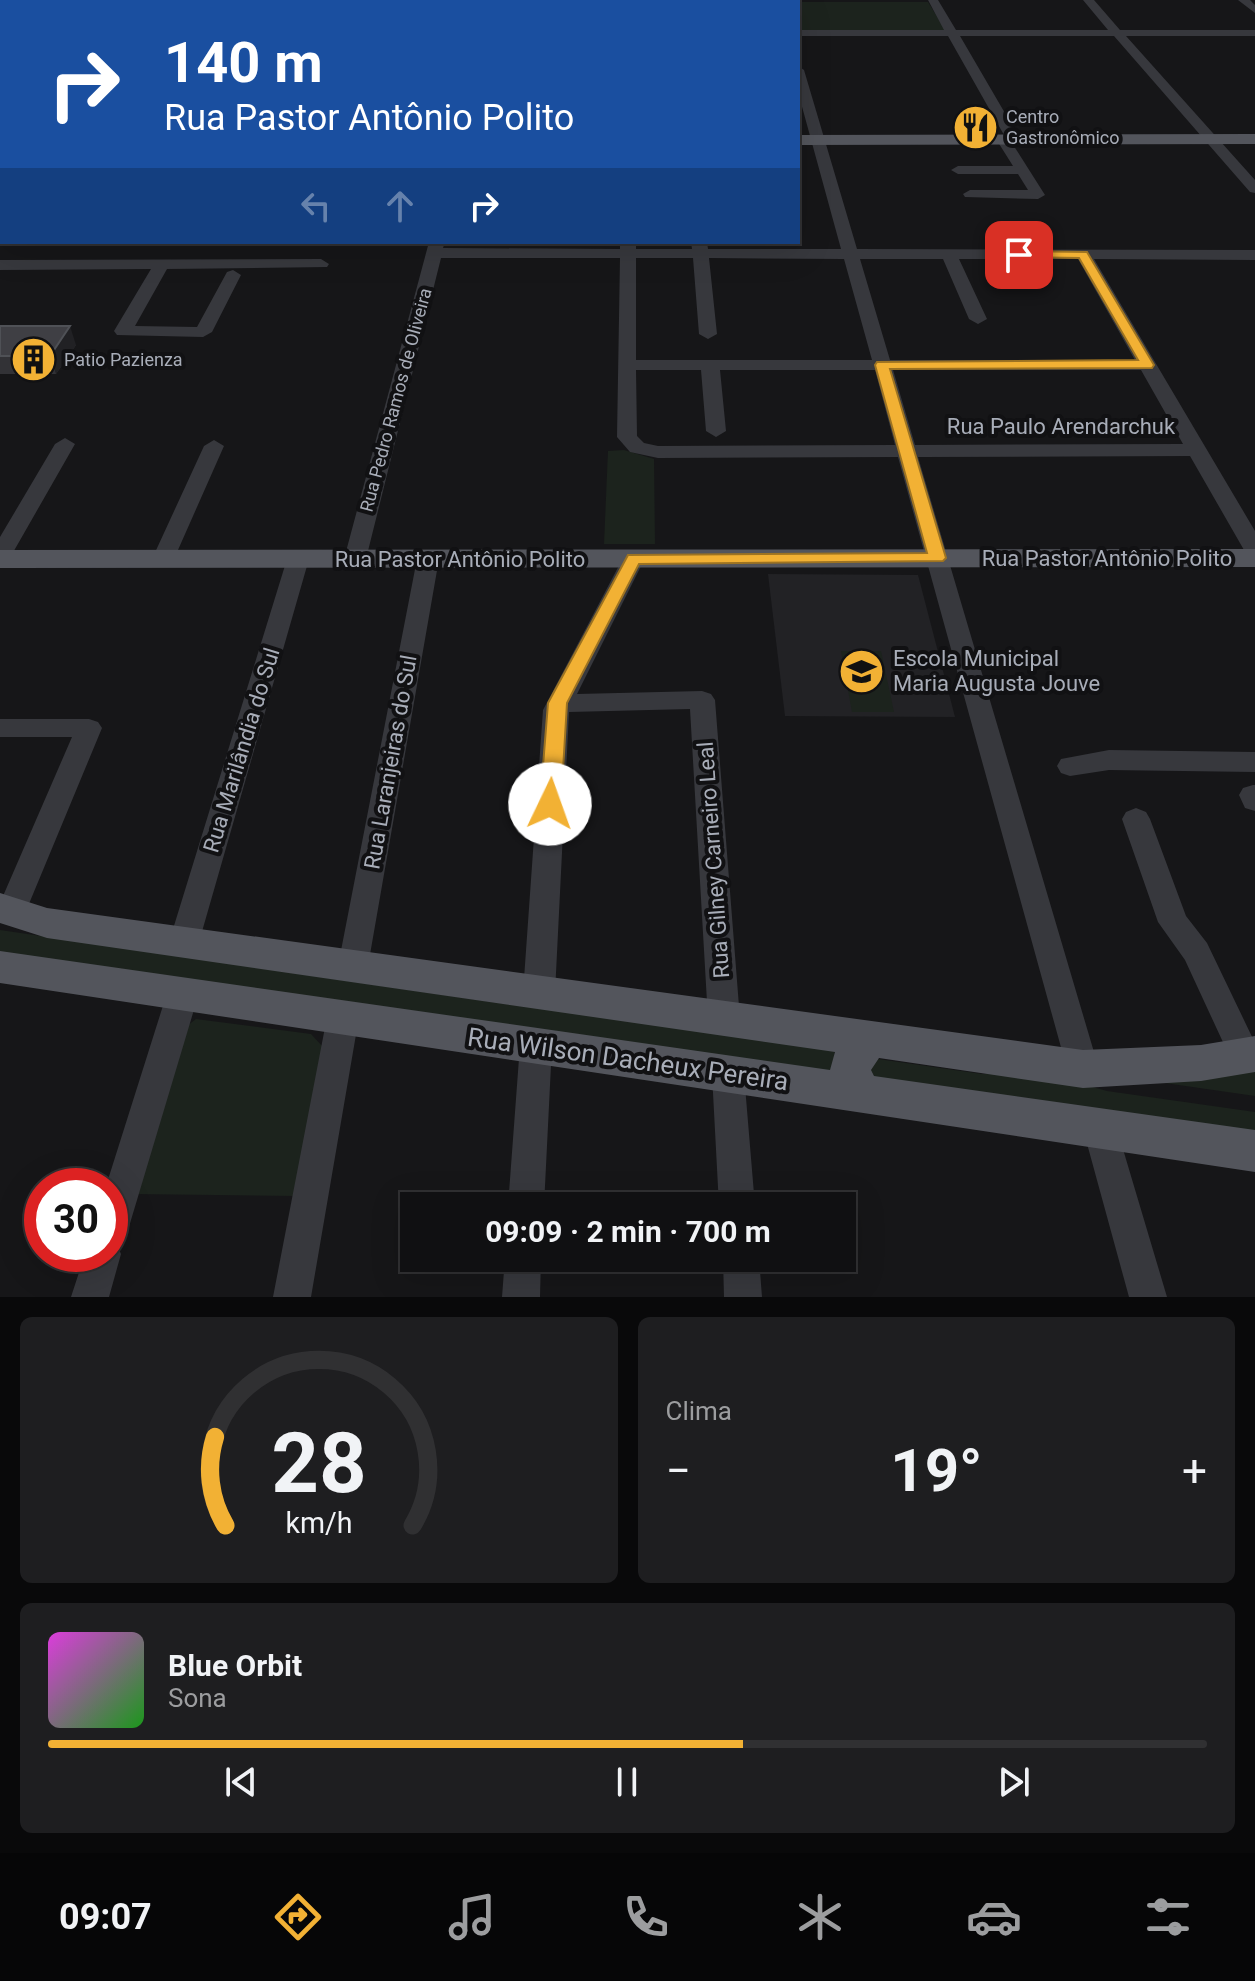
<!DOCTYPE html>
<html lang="pt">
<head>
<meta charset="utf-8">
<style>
  :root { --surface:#101012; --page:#1e1e20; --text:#f1f3f6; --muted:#9c9d9f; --line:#303032; --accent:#f2b134 }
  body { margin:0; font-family:Roboto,sans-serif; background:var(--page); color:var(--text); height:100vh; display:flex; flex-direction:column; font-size:30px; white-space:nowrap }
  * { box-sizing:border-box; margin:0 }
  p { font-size:26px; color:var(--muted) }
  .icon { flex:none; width:44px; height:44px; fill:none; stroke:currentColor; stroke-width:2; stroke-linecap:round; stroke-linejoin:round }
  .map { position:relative; height:1297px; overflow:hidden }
  .details { display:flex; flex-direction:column; gap:20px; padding:20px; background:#09090a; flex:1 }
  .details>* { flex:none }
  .top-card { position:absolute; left:0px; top:0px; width:800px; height:244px; box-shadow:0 8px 32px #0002,0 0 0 2px var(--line); background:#1a4fa0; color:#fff; overflow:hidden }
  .speed { position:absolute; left:24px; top:1168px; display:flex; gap:16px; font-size:40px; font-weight:700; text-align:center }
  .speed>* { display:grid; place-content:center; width:104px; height:104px; border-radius:50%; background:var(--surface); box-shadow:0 8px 32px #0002,0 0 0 2px var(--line); line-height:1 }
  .speed .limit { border:12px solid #d22; background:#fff; color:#111 }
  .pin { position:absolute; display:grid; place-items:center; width:68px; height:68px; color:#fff; margin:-34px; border-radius:16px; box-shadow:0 4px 12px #0006 }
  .me { position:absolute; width:88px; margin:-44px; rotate:3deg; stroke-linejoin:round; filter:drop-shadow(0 0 6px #0008) }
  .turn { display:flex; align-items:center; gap:28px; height:168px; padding:0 32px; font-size:36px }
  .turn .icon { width:104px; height:104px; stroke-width:2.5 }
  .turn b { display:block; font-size:56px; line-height:68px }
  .lanes { display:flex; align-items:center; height:76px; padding:0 32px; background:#0003; justify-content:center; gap:40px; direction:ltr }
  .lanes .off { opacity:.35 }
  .big { font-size:60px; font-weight:700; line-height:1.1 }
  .details .widget { flex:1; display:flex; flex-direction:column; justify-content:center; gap:12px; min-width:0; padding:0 28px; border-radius:12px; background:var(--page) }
  .details .dial { align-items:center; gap:0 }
  .dial svg { height:208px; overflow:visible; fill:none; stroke:var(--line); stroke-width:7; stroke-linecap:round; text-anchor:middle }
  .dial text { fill:var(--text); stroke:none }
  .song { display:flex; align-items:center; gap:24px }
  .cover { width:96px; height:96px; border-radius:12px; background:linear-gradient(135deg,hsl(300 70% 55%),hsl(120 70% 35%)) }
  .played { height:8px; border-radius:4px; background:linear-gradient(90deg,var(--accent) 60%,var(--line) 60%) }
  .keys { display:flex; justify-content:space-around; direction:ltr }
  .heat { display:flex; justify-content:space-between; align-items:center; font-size:44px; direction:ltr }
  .details .tiles { flex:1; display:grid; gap:20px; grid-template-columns:1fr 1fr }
  .widget:last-child { grid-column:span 2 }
  .trip { position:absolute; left:400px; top:1192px; width:456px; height:80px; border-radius:0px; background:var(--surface); box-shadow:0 8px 32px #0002,0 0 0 2px var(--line); font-weight:700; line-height:80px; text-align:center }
  .tabs { display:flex; height:128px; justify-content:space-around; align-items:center; background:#060607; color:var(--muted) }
  .tabs .icon { width:56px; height:56px }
  .tabs .selected { color:var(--accent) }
  .tabs b { font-size:36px; color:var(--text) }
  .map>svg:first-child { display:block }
</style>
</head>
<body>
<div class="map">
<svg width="1255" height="1297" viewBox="0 0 1255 1297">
  <rect width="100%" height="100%" fill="#161618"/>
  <path fill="#222225" d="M 768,574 L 918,575 L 955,717 L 785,716 Z"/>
  <path fill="#1c231d" d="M 786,2 L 928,2 L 946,31 L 798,31 L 798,2 Z
    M 624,450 L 654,459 L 655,544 L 604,544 L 608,451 Z
    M 841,651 L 881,651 L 894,712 L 852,712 Z
    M 0,930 L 477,1000 L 835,1048 L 833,1075 L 0,957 Z
    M 196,1019 L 311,1034 L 323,1047 L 296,1196 L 130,1194 L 179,1032 Z
    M 871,1058 L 982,1074 L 1027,1073 L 1064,1079 L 1107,1091 L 1255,1112 L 1255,1140 L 871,1084 Z
    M 1255,1067 L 1255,1096 L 1144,1080 Z"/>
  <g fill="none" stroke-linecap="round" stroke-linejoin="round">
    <path fill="#37383d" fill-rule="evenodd" d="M 618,0 L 628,0 L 628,2 L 618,2 Z
      M 773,0 L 783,0 L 783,2 L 773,2 Z
      M 928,0 L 938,0 L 956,30 L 1108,30 L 1083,0 L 1094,0 L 1120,30 L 1255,30 L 1255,36 L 1126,36 L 1255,180 L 1255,193 L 1250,192 L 1114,36 L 960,36 L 1020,139 L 1012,143 L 1045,195 L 1038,199 L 965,197 L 963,194 L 970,190 L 1028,190 L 1018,174 L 958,174 L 951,170 L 958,166 L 1013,166 L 996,139 L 1004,135 L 948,36 L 798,36 L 798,30 L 944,30 Z
      M 1238,0 L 1250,0 L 1255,5 L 1255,13 Z
      M 798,66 L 804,70 L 857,249 L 1255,250 L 1255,260 L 1094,259 L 1255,531 L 1255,557 L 1244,550 L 1190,456 L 918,457 L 1099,1069 L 1095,1079 L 1083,1084 L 1071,1079 L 1067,1069 L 898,457 L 658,458 L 630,452 L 617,437 L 620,258 L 441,258 L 366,559 L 363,564 L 347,564 L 344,559 L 429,242 L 445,242 L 443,248 L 620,249 L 620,242 L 636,242 L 636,249 L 692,249 L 691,242 L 707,242 L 708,249 L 841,249 L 798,92 ZM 636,258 L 693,258 L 699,334 L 708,339 L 717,334 L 709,258 L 844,259 L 872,360 L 636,360 ZM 860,259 L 943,259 L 969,319 L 978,324 L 987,319 L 959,259 L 1078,259 L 1135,360 L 890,360 ZM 636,370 L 701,370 L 706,431 L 716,437 L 726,431 L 720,370 L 875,370 L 895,445 L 658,446 L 644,443 L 637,436 ZM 893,370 L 1141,370 L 1183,444 L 915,445 Z
      M 321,259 L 329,264 L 327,267 L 167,269 L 135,326 L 197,327 L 227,272 L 233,270 L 241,275 L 212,332 L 203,337 L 117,335 L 114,331 L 151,269 L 0,270 L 0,260 Z
      M 65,438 L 75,444 L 11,556 L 8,561 L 0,563 L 0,537 L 55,444 Z
      M 214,440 L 224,446 L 174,559 L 171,564 L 155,564 L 152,559 L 204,446 Z
      M 634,551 L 642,553 L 645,558 L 577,694 L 702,691 L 711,694 L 715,700 L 740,1019 L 735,1029 L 724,1033 L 713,1029 L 708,1019 L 690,709 L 569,712 L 555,993 L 550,1003 L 539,1006 L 528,1003 L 523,993 L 543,710 L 623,558 L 626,553 Z
      M 298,552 L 306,554 L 309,559 L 199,942 L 195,951 L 184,955 L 173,951 L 169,942 L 287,559 L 290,554 Z
      M 428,552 L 436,554 L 439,559 L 368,966 L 364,975 L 353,979 L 342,975 L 338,966 L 417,559 L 420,554 Z
      M 0,719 L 89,719 L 98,722 L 102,728 L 26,911 L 21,920 L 11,923 L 1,920 L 0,903 L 72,737 L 0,737 Z
      M 1109,750 L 1255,752 L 1255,772 L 1109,770 L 1070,776 L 1061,773 L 1057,766 L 1061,759 Z
      M 1253,785 L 1255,785 L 1255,811 L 1245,808 L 1239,795 L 1243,788 Z
      M 1136,808 L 1146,812 L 1150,819 L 1186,916 L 1207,943 L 1255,1043 L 1255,1067 L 1245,1071 L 1234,1066 L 1185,960 L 1158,922 L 1122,819 L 1126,812 Z
      M 183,980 L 194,983 L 199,993 L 128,1230 L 123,1243 L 117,1245 L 121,1254 L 109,1297 L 71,1297 L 85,1254 L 110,1254 L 110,1186 L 106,1186 L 167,993 L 172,983 Z
      M 343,1003 L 354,1007 L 359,1017 L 311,1297 L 273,1297 L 327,1017 L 332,1007 Z
      M 536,1031 L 547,1035 L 552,1045 L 544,1206 L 508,1206 L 520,1045 L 525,1035 Z
      M 728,1059 L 740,1063 L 744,1074 L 755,1206 L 719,1206 L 712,1074 L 716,1063 Z
      M 1100,1113 L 1112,1118 L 1117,1129 L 1167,1297 L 1129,1297 L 1083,1129 L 1088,1118 Z
      M 505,1258 L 541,1258 L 540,1297 L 502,1297 Z
      M 723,1258 L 759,1258 L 762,1297 L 724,1297 Z"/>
    <path fill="#53555c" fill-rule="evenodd" d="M 152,0 L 166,0 L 151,2 Z
      M 1255,134 L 1255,144 L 798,145 L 798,135 Z
      M 0,137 L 2,137 L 2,147 L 0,147 Z
      M 1255,549 L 1255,567 L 0,568 L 0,550 Z
      M 0,893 L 47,908 L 1083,1050 L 1201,1045 L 1255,1036 L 1255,1072 L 1201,1081 L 1083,1088 L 879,1058 L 871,1070 L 874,1076 L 1255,1130 L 1255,1172 L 0,983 L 0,951 L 830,1070 L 835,1052 L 47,938 L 0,923 Z"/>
  </g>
  <path fill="#323236" d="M 0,326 L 76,345 L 56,374 L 0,374 Z"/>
  <path fill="#212124" d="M 70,326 L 76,345 L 56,374 L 50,356 Z"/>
  <path fill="#3f3f44" stroke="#4f5156" stroke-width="2" d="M 0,97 L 2,97 L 2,126 L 0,126 Z
    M 0,326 L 70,326 L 50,356 L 0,356 Z"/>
  <path fill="#f2b134" stroke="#9d7322" stroke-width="2" d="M 1019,251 L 1087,252 L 1154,365 L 1152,368 L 890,369 L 946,558 L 943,561 L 639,564 L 567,703 L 561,804 L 557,809 L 543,809 L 540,804 L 548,703 L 628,555 L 927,553 L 875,365 L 877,362 L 1138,360 L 1079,258 L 1015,257 L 1015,252 Z"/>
  <defs>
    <symbol id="restaurant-disc" viewBox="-11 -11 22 22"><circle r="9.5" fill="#f2b134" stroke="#111113"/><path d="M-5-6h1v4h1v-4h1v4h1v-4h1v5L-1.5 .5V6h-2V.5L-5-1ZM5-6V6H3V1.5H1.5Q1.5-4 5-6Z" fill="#111"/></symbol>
    <symbol id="building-disc" viewBox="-11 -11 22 22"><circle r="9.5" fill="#f2b134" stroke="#111113"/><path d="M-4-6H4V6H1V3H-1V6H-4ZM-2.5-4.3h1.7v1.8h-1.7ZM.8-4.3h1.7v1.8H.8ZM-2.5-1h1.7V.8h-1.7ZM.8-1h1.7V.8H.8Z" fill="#111"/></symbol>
    <symbol id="school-disc" viewBox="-11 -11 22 22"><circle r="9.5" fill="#f2b134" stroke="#111113"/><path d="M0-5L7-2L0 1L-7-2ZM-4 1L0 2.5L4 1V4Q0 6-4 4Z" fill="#111"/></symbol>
  </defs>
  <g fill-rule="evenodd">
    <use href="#restaurant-disc" x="950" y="102" width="51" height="51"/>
    <use href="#building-disc" x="8" y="334" width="51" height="51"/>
    <use href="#school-disc" x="836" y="646" width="51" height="51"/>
  </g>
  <g text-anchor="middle" stroke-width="8" stroke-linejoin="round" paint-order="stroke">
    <g font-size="18" fill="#a8adb8" stroke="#111113" text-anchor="start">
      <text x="1006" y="123">Centro<tspan x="1006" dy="21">Gastronômico</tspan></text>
      <text x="64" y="366">Patio Pazienza</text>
    </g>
    <g font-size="18" fill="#a8adb8" stroke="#111113">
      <text transform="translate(396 400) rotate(-75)" y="6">Rua Pedro Ramos de Oliveira</text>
    </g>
    <g font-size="22" fill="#a8adb8" stroke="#111113">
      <text x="1061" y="434">Rua Paulo Arendarchuk</text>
      <text x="1107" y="566">Rua Pastor Antônio Polito</text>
      <text x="460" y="567">Rua Pastor Antônio Polito</text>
      <text transform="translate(241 750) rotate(-73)" y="8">Rua Marilândia do Sul</text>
      <text transform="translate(390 762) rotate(-80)" y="8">Rua Laranjeiras do Sul</text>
      <text transform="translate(713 860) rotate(-94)" y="8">Rua Gilney Carneiro Leal</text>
    </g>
    <g font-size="22" fill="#a8adb8" stroke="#111113" text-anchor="start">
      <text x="893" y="666">Escola Municipal<tspan x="893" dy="25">Maria Augusta Jouve</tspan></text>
    </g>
    <g font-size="26" fill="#a8adb8" stroke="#111113">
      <text transform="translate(628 1059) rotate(8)" y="9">Rua Wilson Dacheux Pereira</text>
    </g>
  </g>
</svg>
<div class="speed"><div class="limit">30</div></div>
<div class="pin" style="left:1019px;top:255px;background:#d93025"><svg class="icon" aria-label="arrive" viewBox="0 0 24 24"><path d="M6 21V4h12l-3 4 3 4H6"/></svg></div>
<svg class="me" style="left:550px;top:804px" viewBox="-20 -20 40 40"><circle r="19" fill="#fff"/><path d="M0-13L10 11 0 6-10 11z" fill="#f2b134"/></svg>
<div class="trip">09:09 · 2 min · 700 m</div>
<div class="top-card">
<div class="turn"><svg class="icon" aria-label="right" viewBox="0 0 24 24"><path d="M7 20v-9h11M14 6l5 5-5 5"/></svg><div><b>140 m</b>Rua Pastor Antônio Polito</div></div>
<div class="lanes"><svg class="icon off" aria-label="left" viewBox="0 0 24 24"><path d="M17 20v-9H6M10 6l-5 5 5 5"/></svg><svg class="icon off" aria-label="ahead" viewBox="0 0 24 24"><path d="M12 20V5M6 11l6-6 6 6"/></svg><svg class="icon" aria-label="right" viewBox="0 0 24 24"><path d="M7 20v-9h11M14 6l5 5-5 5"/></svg></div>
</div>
</div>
<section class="details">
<div class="tiles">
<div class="widget dial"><svg viewBox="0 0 100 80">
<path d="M14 69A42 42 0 1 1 86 69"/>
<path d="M14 69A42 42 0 0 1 10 35" stroke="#f2b134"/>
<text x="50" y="56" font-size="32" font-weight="700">28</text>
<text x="50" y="72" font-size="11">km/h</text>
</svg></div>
<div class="widget"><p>Clima</p>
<div class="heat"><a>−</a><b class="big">19°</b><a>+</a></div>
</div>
<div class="widget">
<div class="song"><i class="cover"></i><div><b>Blue Orbit</b><p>Sona</p></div></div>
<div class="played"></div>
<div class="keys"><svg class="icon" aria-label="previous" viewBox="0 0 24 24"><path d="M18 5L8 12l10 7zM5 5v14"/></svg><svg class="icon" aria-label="pause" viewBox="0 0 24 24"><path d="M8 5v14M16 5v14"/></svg><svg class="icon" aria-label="next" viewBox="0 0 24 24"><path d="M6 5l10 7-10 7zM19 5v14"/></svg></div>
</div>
</div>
</section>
<nav class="tabs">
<b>09:07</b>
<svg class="icon selected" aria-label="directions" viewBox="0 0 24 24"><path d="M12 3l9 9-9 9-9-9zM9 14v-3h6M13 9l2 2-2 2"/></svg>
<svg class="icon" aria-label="music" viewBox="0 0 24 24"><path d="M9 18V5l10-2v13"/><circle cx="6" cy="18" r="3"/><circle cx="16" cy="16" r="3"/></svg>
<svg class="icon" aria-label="phone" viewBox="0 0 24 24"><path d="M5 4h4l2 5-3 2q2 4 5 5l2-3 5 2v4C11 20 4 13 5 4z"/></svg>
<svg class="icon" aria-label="climate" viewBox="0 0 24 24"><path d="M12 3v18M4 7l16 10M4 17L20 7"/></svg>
<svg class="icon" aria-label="car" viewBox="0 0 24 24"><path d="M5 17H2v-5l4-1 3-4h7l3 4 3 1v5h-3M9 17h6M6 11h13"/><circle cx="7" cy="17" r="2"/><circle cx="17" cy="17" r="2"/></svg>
<svg class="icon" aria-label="filters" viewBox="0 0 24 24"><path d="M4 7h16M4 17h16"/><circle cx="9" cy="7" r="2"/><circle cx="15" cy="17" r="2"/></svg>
</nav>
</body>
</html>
